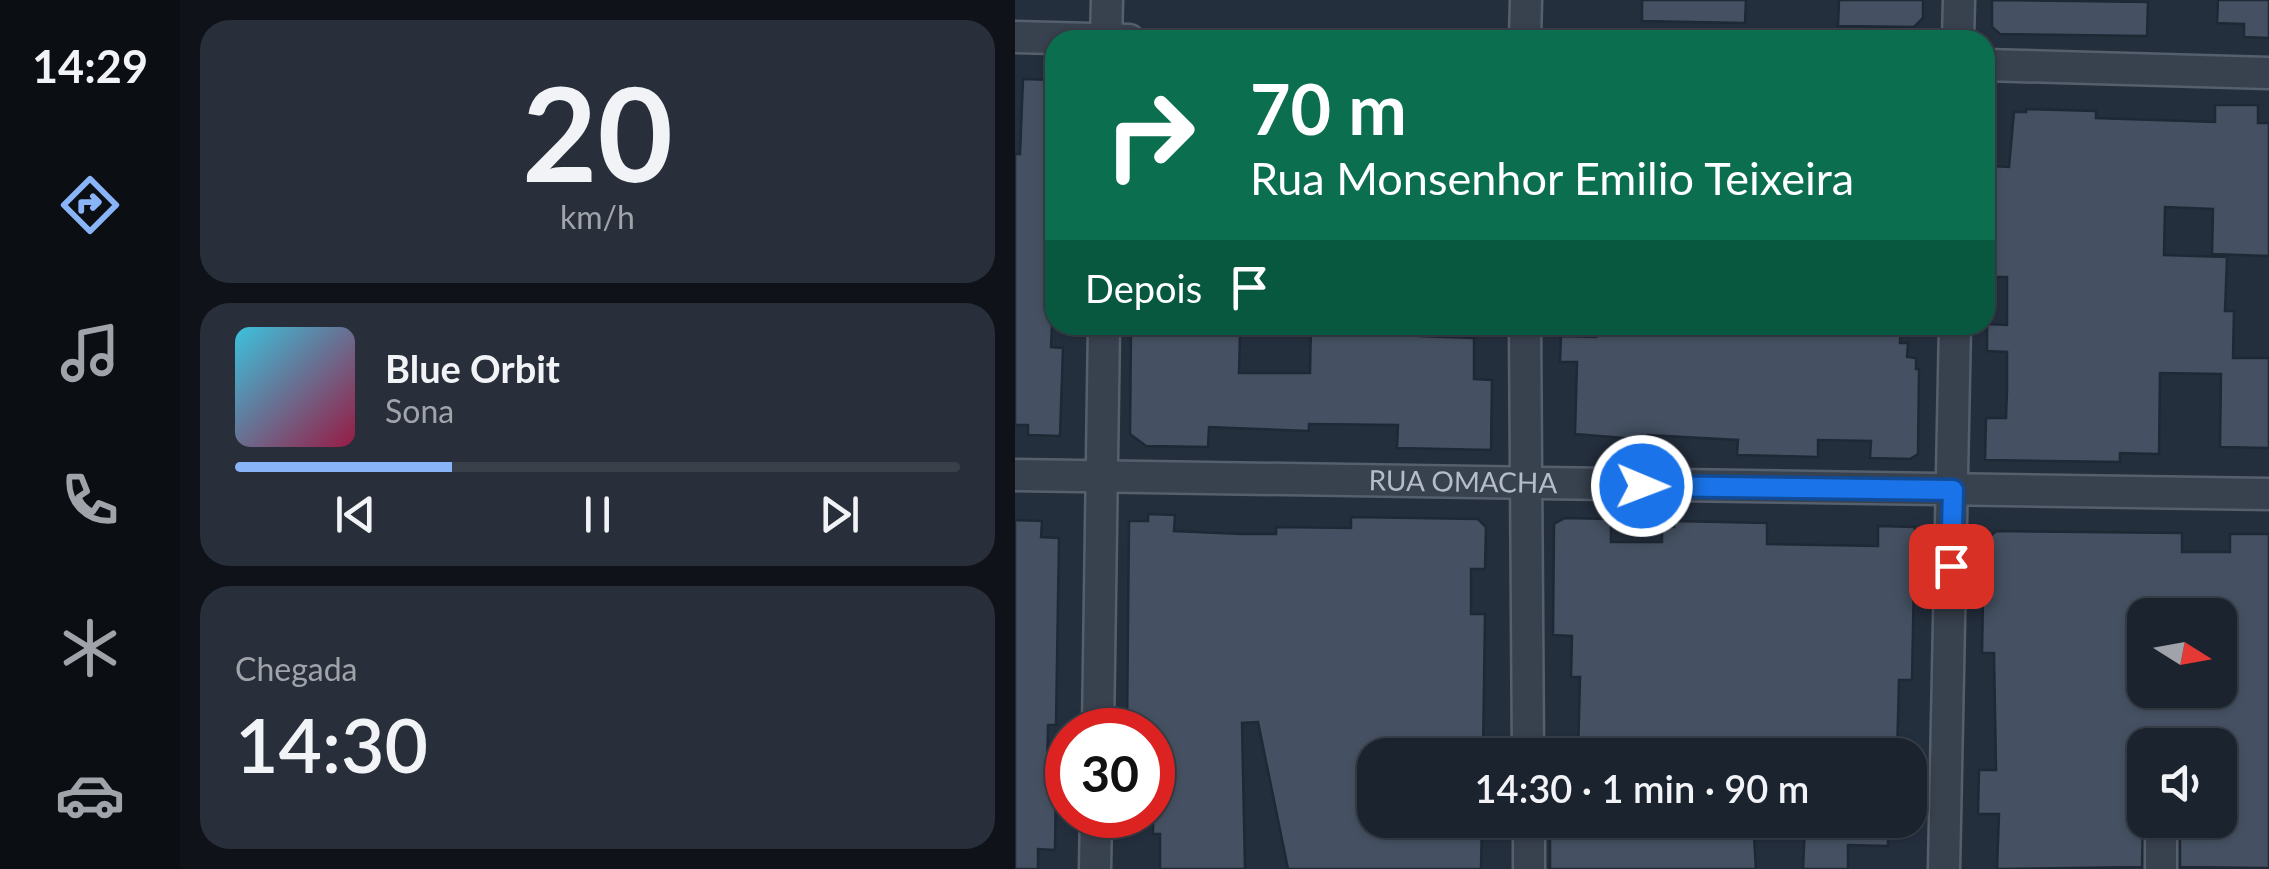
<!DOCTYPE html>
<html lang="pt">
<head>
<meta charset="utf-8">
<style>
  :root { --surface:#1b232e; --page:#282f3a; --text:#f1f3f6; --muted:#a0a4aa; --line:#39404a; --accent:#8ab4f8 }
  body { margin:0; font-family:Lato,sans-serif; background:var(--page); color:var(--text); height:100vh; display:flex; flex-direction:column; font-size:38px; white-space:nowrap }
  * { box-sizing:border-box; margin:0 }
  p { font-size:32px; color:var(--muted) }
  .icon { flex:none; width:55px; height:55px; fill:none; stroke:currentColor; stroke-width:2; stroke-linecap:round; stroke-linejoin:round }
  .map { position:relative; flex:1; overflow:hidden }
  .drawer { display:flex; flex-direction:column; gap:20px; padding:20px; background:#0f1319; width:835px }
  .drawer>* { flex:none }
  .top-card { position:absolute; left:30px; top:30px; width:950px; height:305px; border-radius:30px; box-shadow:0 2px 8px #0004,0 0 0 2px var(--line); background:#0b6e4f; color:#fff; overflow:hidden }
  .needle { width:65px; rotate:101deg }
  .fabs { position:absolute; left:1112px; top:598px; display:grid; gap:20px }
  .fabs a { display:grid; place-items:center; width:110px; height:110px; border-radius:20px; background:var(--surface); box-shadow:0 2px 8px #0004,0 0 0 2px var(--line); font-size:50px }
  .speed { position:absolute; left:30px; top:708px; display:flex; gap:20px; font-size:50px; font-weight:700; text-align:center }
  .speed>* { display:grid; place-content:center; width:130px; height:130px; border-radius:50%; background:var(--surface); box-shadow:0 2px 8px #0004,0 0 0 2px var(--line); line-height:1 }
  .speed .limit { border:15px solid #d22; background:#fff; color:#111 }
  .pin { position:absolute; display:grid; place-items:center; width:85px; height:85px; color:#fff; margin:-42px; border-radius:20px; box-shadow:0 5px 15px #0006 }
  .me { position:absolute; width:110px; margin:-55px; rotate:91deg; stroke-linejoin:round; filter:drop-shadow(0 0 8px #0008) }
  .turn { display:flex; align-items:center; gap:35px; height:210px; padding:0 40px; font-size:45px }
  .turn .icon { width:130px; height:130px; stroke-width:2.5 }
  .turn b { display:block; font-size:70px; line-height:85px }
  .then { display:flex; align-items:center; height:95px; padding:0 40px; background:#0003; gap:20px; font-size:38px }
  .big { font-size:75px; font-weight:600; line-height:1.1 }
  .drawer .tile { flex:1; display:flex; flex-direction:column; justify-content:center; gap:15px; min-width:0; padding:0 35px; border-radius:30px; background:var(--page) }
  .drawer .dial { align-items:center; gap:0 }
  .dial b { font-size:130px; line-height:1 }
  .song { display:flex; align-items:center; gap:30px }
  .cover { width:120px; height:120px; border-radius:15px; background:linear-gradient(135deg,hsl(190 70% 55%),hsl(340 70% 35%)) }
  .played { height:10px; border-radius:5px; background:linear-gradient(90deg,var(--accent) 30%,var(--line) 30%) }
  .keys { display:flex; justify-content:space-around; direction:ltr }
  .trip { position:absolute; left:342px; top:738px; width:570px; height:100px; border-radius:30px; background:var(--surface); box-shadow:0 2px 8px #0004,0 0 0 2px var(--line); font-weight:600; line-height:100px; text-align:center }
  main { display:flex; flex:1; min-height:0 }
  .dock { display:flex; flex-direction:column; width:180px; justify-content:space-around; align-items:center; background:#0b0e12; color:var(--muted) }
  .dock .icon { width:70px; height:70px }
  .dock .current { color:var(--accent) }
  .dock b { font-size:45px; color:var(--text) }
  .map>svg:first-child { display:block }
</style>
</head>
<body>
<main>
<nav class="dock">
<b>14:29</b>
<svg class="icon current" aria-label="directions" viewBox="0 0 24 24"><path d="M12 3l9 9-9 9-9-9zM9 14v-3h6M13 9l2 2-2 2"/></svg>
<svg class="icon" aria-label="music" viewBox="0 0 24 24"><path d="M9 18V5l10-2v13"/><circle cx="6" cy="18" r="3"/><circle cx="16" cy="16" r="3"/></svg>
<svg class="icon" aria-label="phone" viewBox="0 0 24 24"><path d="M5 4h4l2 5-3 2q2 4 5 5l2-3 5 2v4C11 20 4 13 5 4z"/></svg>
<svg class="icon" aria-label="climate" viewBox="0 0 24 24"><path d="M12 3v18M4 7l16 10M4 17L20 7"/></svg>
<svg class="icon" aria-label="car" viewBox="0 0 24 24"><path d="M5 17H2v-5l4-1 3-4h7l3 4 3 1v5h-3M9 17h6M6 11h13"/><circle cx="7" cy="17" r="2"/><circle cx="17" cy="17" r="2"/></svg>
</nav>
<section class="drawer">
<div class="tile dial"><b>20</b><p>km/h</p></div>
<div class="tile">
<div class="song"><i class="cover"></i><div><b>Blue Orbit</b><p>Sona</p></div></div>
<div class="played"></div>
<div class="keys"><svg class="icon" aria-label="previous" viewBox="0 0 24 24"><path d="M18 5L8 12l10 7zM5 5v14"/></svg><svg class="icon" aria-label="pause" viewBox="0 0 24 24"><path d="M8 5v14M16 5v14"/></svg><svg class="icon" aria-label="next" viewBox="0 0 24 24"><path d="M6 5l10 7-10 7zM19 5v14"/></svg></div>
</div>
<div class="tile"><p>Chegada</p><b class="big">14:30</b></div>
</section>
<div class="map">
<svg width="1254" height="869" viewBox="0 0 1254 869">
  <rect width="100%" height="100%" fill="#242f3e"/>
  <path fill="#455162" stroke="#1f2835" stroke-width="2.5" fill-rule="evenodd" d="M 627,0 L 731,0 L 730,23 L 627,21 Z
    M 824,0 L 908,0 L 908,18 L 899,27 L 823,26 Z
    M 977,0 L 1133,2 L 1132,36 L 985,34 L 977,27 Z
    M 1203,0 L 1254,0 L 1254,38 L 1229,37 L 1229,24 L 1202,23 Z
    M 8,79 L 40,80 L 40,263 L 36,347 L 48,348 L 45,436 L 13,435 L 13,425 L 0,425 L 0,154 L 5,154 Z
    M 1200,105 L 1243,105 L 1243,123 L 1254,123 L 1254,256 L 1197,254 L 1198,209 L 1150,207 L 1149,255 L 1212,257 L 1210,311 L 1219,311 L 1218,358 L 1254,358 L 1254,448 L 1205,447 L 1206,374 L 1145,373 L 1144,454 L 1105,453 L 1105,462 L 970,460 L 971,418 L 991,418 L 992,390 L 992,352 L 972,351 L 972,324 L 992,325 L 992,277 L 973,277 L 975,166 L 994,167 L 999,112 L 1011,112 L 1011,109 L 1081,111 L 1081,118 L 1200,122 Z
    M 144,325 L 214,325 L 213,334 L 225,334 L 224,373 L 295,373 L 296,325 L 405,325 L 405,336 L 459,338 L 459,379 L 477,380 L 476,450 L 382,448 L 383,425 L 294,424 L 294,431 L 194,427 L 193,447 L 131,446 L 115,434 L 116,331 L 144,332 Z
    M 694,325 L 805,325 L 804,328 L 857,329 L 857,326 L 886,326 L 885,343 L 893,343 L 892,357 L 901,358 L 901,369 L 904,369 L 903,454 L 895,459 L 855,458 L 856,441 L 803,440 L 803,457 L 722,455 L 723,440 L 633,435 L 633,440 L 560,434 L 562,362 L 545,362 L 546,336 L 581,337 L 581,333 L 672,334 L 672,330 L 694,331 Z
    M 133,514 L 160,515 L 159,531 L 226,534 L 261,534 L 261,527 L 336,528 L 336,517 L 463,519 L 471,527 L 470,569 L 456,569 L 456,614 L 470,614 L 468,755 L 360,755 L 360,820 L 467,820 L 466,869 L 273,869 L 243,722 L 227,723 L 230,869 L 145,869 L 145,834 L 138,834 L 138,730 L 112,730 L 114,521 L 133,521 Z
    M 550,518 L 596,519 L 596,542 L 647,542 L 647,527 L 659,527 L 659,521 L 752,523 L 752,544 L 863,546 L 863,526 L 900,527 L 897,680 L 884,680 L 882,755 L 563,755 L 565,677 L 556,677 L 557,636 L 538,635 L 539,524 Z
    M 0,520 L 27,521 L 26,537 L 44,538 L 41,725 L 33,725 L 32,781 L 41,781 L 40,850 L 23,849 L 23,869 L 0,869 Z
    M 981,531 L 1167,533 L 1167,552 L 1215,552 L 1215,534 L 1254,534 L 1254,868 L 1165,867 L 1165,820 L 1205,820 L 1205,745 L 1130,745 L 1127,867 L 982,869 L 984,814 L 963,814 L 964,770 L 981,770 L 979,653 L 967,653 L 969,542 ZM 1130,615 L 1205,615 L 1205,690 L 1129,690 Z
    M 535,820 L 738,820 L 741,869 L 535,869 Z
    M 815,820 L 873,820 L 873,846 L 833,845 L 833,869 L 788,869 L 790,824 L 815,825 Z"/>
  <g fill="none" stroke-linecap="round" stroke-linejoin="round">
    <defs>
      <g id="minor">
        <path d="M 0,37 L 114,40"/>
        <path d="M 91,40 L 92,0"/>
        <path d="M 510,40 L 511,0"/>
        <path d="M 943,40 L 944,0"/>
        <path d="M 970,65 L 1254,73"/>
        <path d="M 510,325 L 513,755"/>
        <path id="s1" d="M 0,475 L 1254,494"/>
        <path d="M 83,730 L 89,325"/>
        <path d="M 514,820 L 514,869"/>
        <path d="M 1146,820 L 1146,869"/>
        <path d="M 80,869 L 81,815"/>
        <path d="M 929,869 L 940,325"/>
      </g>
    </defs>
    <use href="#minor" stroke="#565f6c" stroke-width="35"/>
    <use href="#minor" stroke="#38414e" stroke-width="30"/>
  </g>
  <g fill="none" stroke-linecap="round" stroke-linejoin="round">
    <defs>
      <path id="route" d="M 627,486 L 938,490 L 936,566"/>
    </defs>
    <use href="#route" stroke="#114b97" stroke-width="25"/>
    <use href="#route" stroke="#1a73e8" stroke-width="18"/>
  </g>
  <g text-anchor="middle" stroke-width="8" stroke-linejoin="round" paint-order="stroke">
    <g font-size="28" fill="#b4bcc9" stroke="#1d2633">
      <text dy="10" stroke="none"><textPath href="#s1" startOffset="448">RUA OMACHA</textPath></text>
    </g>
  </g>
</svg>
<div class="fabs">
<a><svg class="needle" viewBox="-14 -14 28 28"><path d="M0-13l5 13h-10z" fill="#e53935"/><path d="M0 13l5-13h-10z" fill="#a0a4aa"/></svg></a>
<a><svg class="icon" aria-label="sound" viewBox="0 0 24 24"><path d="M4 9h4l5-4v14l-5-4H4zM17 9q2 3 0 6"/></svg></a>
</div>
<div class="speed"><div class="limit">30</div></div>
<div class="pin" style="left:936px;top:566px;background:#d93025"><svg class="icon" aria-label="arrive" viewBox="0 0 24 24"><path d="M6 21V4h12l-3 4 3 4H6"/></svg></div>
<svg class="me" style="left:627px;top:486px" viewBox="-20 -20 40 40"><circle r="17" fill="#1a73e8" stroke="#fff" stroke-width="3"/><path d="M0-11L8 9 0 5-8 9z" fill="#fff"/></svg>
<div class="trip">14:30 · 1 min · 90 m</div>
<div class="top-card">
<div class="turn"><svg class="icon" aria-label="right" viewBox="0 0 24 24"><path d="M7 20v-9h11M14 6l5 5-5 5"/></svg><div><b>70 m</b>Rua Monsenhor Emilio Teixeira</div></div>
<div class="then">Depois<svg class="icon" aria-label="arrive" viewBox="0 0 24 24"><path d="M6 21V4h12l-3 4 3 4H6"/></svg></div>
</div>
</div>
</main>
</body>
</html>
